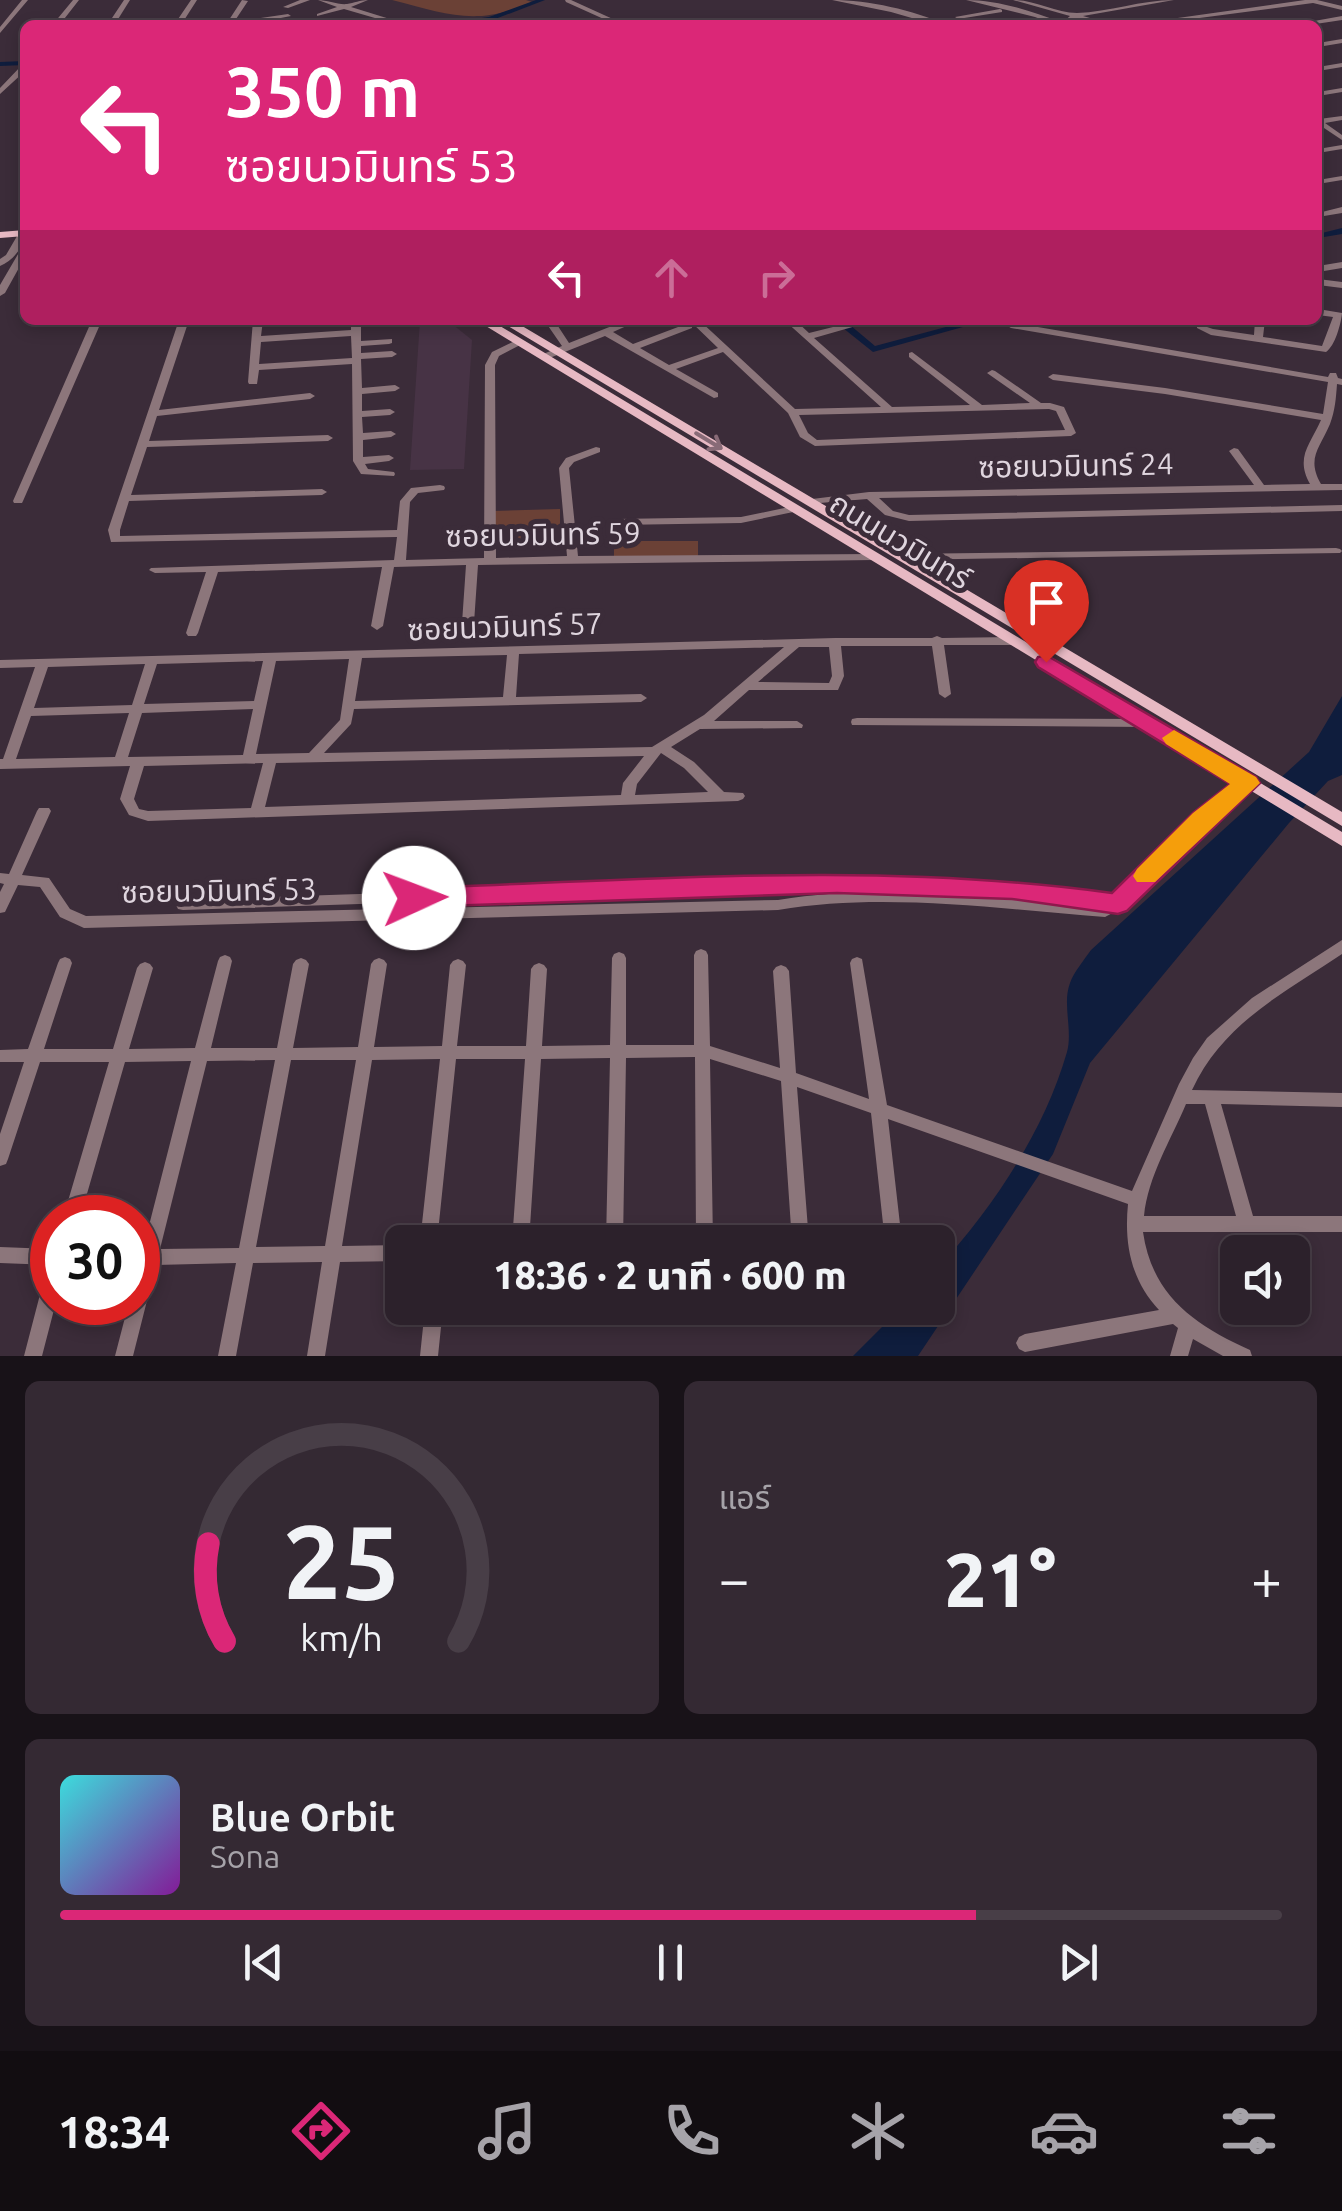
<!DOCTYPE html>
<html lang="th">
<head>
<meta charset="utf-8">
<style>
  :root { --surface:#2c212b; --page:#342933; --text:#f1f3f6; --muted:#a6a3a9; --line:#483e47; --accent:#db2777 }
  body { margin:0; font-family:Ubuntu,"Noto Sans Thai",sans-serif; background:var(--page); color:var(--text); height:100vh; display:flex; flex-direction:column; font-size:38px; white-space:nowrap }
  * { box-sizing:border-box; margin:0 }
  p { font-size:32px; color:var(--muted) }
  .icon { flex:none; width:55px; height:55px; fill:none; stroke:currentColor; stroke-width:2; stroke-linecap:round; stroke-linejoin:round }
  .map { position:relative; height:1356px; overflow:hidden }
  .drawer { display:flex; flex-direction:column; gap:25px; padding:25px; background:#181218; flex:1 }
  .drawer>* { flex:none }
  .guide { position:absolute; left:20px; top:20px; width:1302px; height:305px; border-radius:15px; box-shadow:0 5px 15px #0003,0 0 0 2px var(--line); background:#db2777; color:#fff; overflow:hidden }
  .controls { position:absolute; left:1220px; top:1235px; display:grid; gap:20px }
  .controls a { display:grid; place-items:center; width:90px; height:90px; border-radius:15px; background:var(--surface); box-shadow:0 5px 15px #0003,0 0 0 2px var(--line); font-size:50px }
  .speed { position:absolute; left:30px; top:1195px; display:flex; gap:20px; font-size:50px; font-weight:700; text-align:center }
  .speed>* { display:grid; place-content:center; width:130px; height:130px; border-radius:50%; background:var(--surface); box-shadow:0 5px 15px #0003,0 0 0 2px var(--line); line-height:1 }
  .speed .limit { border:15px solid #d22; background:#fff; color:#111 }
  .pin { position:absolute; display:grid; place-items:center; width:85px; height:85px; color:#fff; margin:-102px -42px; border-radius:50% 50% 50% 0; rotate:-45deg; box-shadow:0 0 10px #0007 }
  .pin .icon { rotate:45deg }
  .me { position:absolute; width:110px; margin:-55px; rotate:88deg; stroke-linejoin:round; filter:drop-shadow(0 0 8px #0008) }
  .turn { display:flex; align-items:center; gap:35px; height:210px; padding:0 40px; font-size:45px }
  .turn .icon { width:130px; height:130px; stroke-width:2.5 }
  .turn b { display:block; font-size:70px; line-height:85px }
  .lanes { display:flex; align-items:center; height:95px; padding:0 40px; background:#0003; justify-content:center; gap:50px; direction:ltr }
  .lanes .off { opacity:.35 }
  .big { font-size:75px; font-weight:800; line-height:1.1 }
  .drawer .card { flex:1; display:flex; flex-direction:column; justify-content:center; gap:15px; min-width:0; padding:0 35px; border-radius:15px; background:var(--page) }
  .drawer .dial { align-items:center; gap:0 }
  .dial svg { height:260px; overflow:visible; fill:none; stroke:var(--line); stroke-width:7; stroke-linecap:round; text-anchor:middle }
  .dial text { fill:var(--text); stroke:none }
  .song { display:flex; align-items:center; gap:30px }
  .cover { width:120px; height:120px; border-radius:15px; background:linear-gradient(135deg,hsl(180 70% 55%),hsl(290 70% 35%)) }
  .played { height:10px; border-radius:5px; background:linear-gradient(90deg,var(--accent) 75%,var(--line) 75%) }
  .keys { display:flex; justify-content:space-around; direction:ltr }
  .heat { display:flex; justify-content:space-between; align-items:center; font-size:55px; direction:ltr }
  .drawer .tiles { flex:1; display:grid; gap:25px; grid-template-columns:1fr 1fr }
  .card:last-child { grid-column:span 2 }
  .trip { position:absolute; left:385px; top:1225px; width:570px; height:100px; border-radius:15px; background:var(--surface); box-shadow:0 5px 15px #0003,0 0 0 2px var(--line); font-weight:800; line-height:100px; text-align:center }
  .tab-bar { display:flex; height:160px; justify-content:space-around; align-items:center; background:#120d11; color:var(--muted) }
  .tab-bar .icon { width:70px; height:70px }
  .tab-bar .current { color:var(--accent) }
  .tab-bar b { font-size:45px; color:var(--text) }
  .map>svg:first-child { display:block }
</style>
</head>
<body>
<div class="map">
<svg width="1342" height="1356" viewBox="0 0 1342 1356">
  <rect width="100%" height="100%" fill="#3b2c39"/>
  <path fill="#473345" d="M 420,320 L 447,320 L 472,340 L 464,469 L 410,470 Z"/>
  <path fill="#6b4136" d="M 392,0 L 526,0 L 532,2 C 477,27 447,14 392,0 Z
    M 560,509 L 560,540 L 490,542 L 492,511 Z
    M 614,541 L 698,541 L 698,556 L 614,557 Z"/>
  <path fill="#0f1d3d" d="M 1342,696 L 1342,775 L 1328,781 L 1289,823 L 1090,1063 L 1053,1154 L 918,1356 L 853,1356 L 901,1308 L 938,1308 L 938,1268 C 993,1207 1044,1132 1067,1052 C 1073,1030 1062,1004 1070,983 C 1074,972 1084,960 1091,950 L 1309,752 Z"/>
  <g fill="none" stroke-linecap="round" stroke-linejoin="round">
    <path fill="#0f1d3d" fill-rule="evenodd" d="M 536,0 L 545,0 L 490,21 L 432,25 L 489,17 Z
      M 25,61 L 25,65 L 0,66 L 0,62 Z
      M 1342,228 L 1342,234 L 1318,238 L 1318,234 Z
      M 833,320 L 844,320 L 875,346 L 972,320 L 988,320 L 873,352 Z"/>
    <path fill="#8c767b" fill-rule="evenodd" d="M 22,0 L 28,0 L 0,33 L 0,27 Z
      M 73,0 L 79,0 L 61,23 L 108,24 L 124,0 L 130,0 L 115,24 L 174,25 L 191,0 L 197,0 L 181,25 L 227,23 L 242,0 L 248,1 L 234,22 L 288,14 L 291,16 L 245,25 L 25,25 L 28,23 L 54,23 Z
      M 300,0 L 310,0 L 288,8 L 283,7 Z
      M 318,0 C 327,0 338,5 347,4 C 354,3 360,0 368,0 L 351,7 L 406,24 L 399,25 L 344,9 L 317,16 L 317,14 L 337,7 Z
      M 565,0 L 571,0 L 626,25 L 617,25 L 566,2 Z
      M 832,0 C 869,0 913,10 946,25 L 936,25 L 891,12 Z
      M 966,0 C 998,0 1032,11 1062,23 L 1070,16 L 1013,0 C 1035,0 1055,13 1077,13 C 1109,12 1141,0 1174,0 L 1083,16 L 1114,25 L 1103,25 L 1076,18 L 1067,25 L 1056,25 L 1035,17 Z
      M 1305,0 L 1317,0 L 1342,6 L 1342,10 L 1313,3 L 1146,25 L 1128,25 Z
      M 1000,9 L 1002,10 L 1002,12 L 958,19 L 955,17 Z
      M 1342,16 L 1342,20 L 1309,25 L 1292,25 Z
      M 491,21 L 498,25 L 489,24 L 489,22 Z
      M 1342,39 L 1342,43 L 1318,47 L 1318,43 Z
      M 1342,63 L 1342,67 L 1318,71 L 1318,67 Z
      M 22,65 L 25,65 L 25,71 L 0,94 L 0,88 Z
      M 1342,88 L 1342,92 L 1318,96 L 1318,92 Z
      M 1342,116 L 1342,120 L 1325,123 L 1342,135 L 1342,140 L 1318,124 L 1319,119 Z
      M 1342,145 L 1342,149 L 1318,153 L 1318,149 Z
      M 1342,176 L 1342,180 L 1318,184 L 1318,180 Z
      M 1342,207 L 1342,213 L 1318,217 L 1318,213 Z
      M 20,231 L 25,231 C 25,246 14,260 0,266 L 0,259 L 6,255 Z
      M 25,246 L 25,257 L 5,293 L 0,296 L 0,285 L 21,249 Z
      M 1342,262 L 1342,268 L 1318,272 L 1318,266 Z
      M 1318,279 L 1342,282 L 1342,288 L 1318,285 Z
      M 1318,309 L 1342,313 C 1341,324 1335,346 1326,352 L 1211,335 L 1197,328 L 1197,320 L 1207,320 L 1207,327 L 1213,329 L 1254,335 L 1255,320 L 1265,320 L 1263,337 L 1322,346 L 1333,317 L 1318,315 Z
      M 92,320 L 102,320 L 23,501 L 22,503 L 14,503 L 13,501 Z
      M 179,320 L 189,320 L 159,410 L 310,393 L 315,396 L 310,399 L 157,416 L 149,441 L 328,435 L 333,438 L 328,441 L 147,447 L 131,495 L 322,489 L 327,492 L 322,495 L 129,501 L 120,530 L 120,536 L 397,530 L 400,501 L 411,488 L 440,485 L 444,486 L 445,488 L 444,490 L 418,493 L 410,502 L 406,560 L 484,558 L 485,365 L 492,352 L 519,339 L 522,340 L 522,344 L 499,356 L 495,365 L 496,558 L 567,556 L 559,468 L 566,458 L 596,447 L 600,448 L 600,452 L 574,462 L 569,468 L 578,556 L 874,554 L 880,557 L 874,560 L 478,565 L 474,623 L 468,627 L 462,623 L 466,565 L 394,567 L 383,626 L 377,630 L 371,626 L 382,567 L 218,572 L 198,633 L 196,636 L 188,636 L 186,633 L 206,572 L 155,573 L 149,570 L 151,568 L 394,560 L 397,537 L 111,542 L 108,530 Z
      M 253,320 L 263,320 L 261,336 L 351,330 L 351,320 L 361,320 L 361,341 L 392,339 L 392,343 L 389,344 L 361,346 L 361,353 L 392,351 L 397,354 L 392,357 L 361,359 L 362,388 L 395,385 L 400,388 L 395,391 L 362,394 L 362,411 L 390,409 L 395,412 L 390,415 L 362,417 L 363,433 L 391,431 L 396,434 L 391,437 L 363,440 L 363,457 L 389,455 L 394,458 L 389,461 L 365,464 L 368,469 L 394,472 L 395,474 L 394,476 L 361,474 L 353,461 L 352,364 L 259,370 L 257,384 L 249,384 L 248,382 ZM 351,336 L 352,358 L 259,364 L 261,342 Z
      M 544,320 L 554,320 L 569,343 L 627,320 L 640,320 L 613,332 L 633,344 L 686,324 L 692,324 L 692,328 L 640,348 L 669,365 L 718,348 L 689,320 L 699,320 L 795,409 L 881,407 L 784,320 L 795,320 L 809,333 L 861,320 L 877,320 L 814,338 L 892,407 L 970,405 L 909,357 L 909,353 L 912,352 L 982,405 L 1030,403 L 987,373 L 992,370 L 995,371 L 1041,403 L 1050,403 L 1064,407 L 1076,433 L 1071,436 L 815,446 L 800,437 L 788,413 L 723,352 L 676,369 L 718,393 L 718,397 L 714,398 L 605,336 L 547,359 L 541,359 L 541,355 L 562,346 ZM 1049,409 L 1056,411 L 1065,430 L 817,440 L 808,433 L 799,415 Z
      M 997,320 L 1009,320 L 1014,323 L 1328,377 L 1330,373 L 1336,373 L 1338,378 L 1342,379 L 1342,385 L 1337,384 C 1336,398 1335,411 1330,424 C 1320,448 1306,458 1321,484 L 1342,484 L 1342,490 L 879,498 L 893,511 L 909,515 L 1342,505 L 1342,511 L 909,521 L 885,515 L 867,499 L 808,504 L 807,502 L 812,499 L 869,492 L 1254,485 L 1229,451 L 1234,448 L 1238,449 L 1264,485 L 1310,484 C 1295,457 1310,445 1321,420 L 1165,394 L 1053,380 L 1048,377 L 1053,374 L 1165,388 L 1323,414 L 1328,382 L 1011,328 Z
      M 794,506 L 800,509 L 798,511 L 741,523 L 617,525 L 611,522 L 617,519 L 741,517 Z
      M 1336,548 L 1340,549 L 1342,551 L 1340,553 L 900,560 L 894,557 L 900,554 Z
      M 937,636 L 942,638 L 1012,637 L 1018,641 L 1012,645 L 944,645 L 951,694 L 945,698 L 939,694 L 932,646 L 841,646 L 844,676 L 838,690 L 749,690 L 714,721 L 797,721 L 803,725 L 802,728 L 700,729 L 671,747 L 694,762 L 724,792 L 743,793 L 745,796 L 743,799 L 738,801 L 148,821 L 129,815 L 120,799 L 130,766 L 0,769 L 0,759 L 3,759 L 35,667 L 0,668 L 0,660 L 835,638 L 932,638 ZM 784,647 L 704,715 L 652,747 L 324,753 L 351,724 L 354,709 L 641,702 L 647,698 L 641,694 L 516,697 L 519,654 ZM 799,647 L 829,647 L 832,676 L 829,683 L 758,682 ZM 507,655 L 503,697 L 355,701 L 362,658 ZM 349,659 L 340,720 L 309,753 L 256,754 L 276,661 ZM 263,661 L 254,701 L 144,704 L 157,664 ZM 145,664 L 132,705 L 34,708 L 48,667 ZM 253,709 L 243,755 L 128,757 L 142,713 ZM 129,713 L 115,757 L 16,759 L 31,716 ZM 661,753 L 684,768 L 708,792 L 635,795 L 637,784 ZM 644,756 L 623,783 L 621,795 L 265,807 L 276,763 ZM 263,763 L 251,808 L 148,811 L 139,809 L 134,799 L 144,766 Z
      M 857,718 L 1148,719 L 1154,723 L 1148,727 L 852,725 L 851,722 L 852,719 Z
      M 1248,778 L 1253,780 L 1255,783 L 1253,786 L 1207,823 L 1124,903 L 1122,908 L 1105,917 C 999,909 883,892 778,910 L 84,928 L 60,917 L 40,887 L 18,885 L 5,912 L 0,913 L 0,892 L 4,884 L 0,883 L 0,873 L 9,874 L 37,811 L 39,808 L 49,808 L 51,811 L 22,875 L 49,878 L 70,909 L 86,916 L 778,900 C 879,883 987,897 1088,905 L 1012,894 L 837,888 L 183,910 L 178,909 L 176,905 L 178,901 L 183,900 L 837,878 L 1012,884 L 1111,898 L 1197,817 L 1243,780 Z
      M 1342,940 L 1342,954 C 1284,993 1223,1023 1192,1090 L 1342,1093 L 1342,1107 L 1221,1104 L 1253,1216 L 1342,1216 L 1342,1232 L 1143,1232 C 1152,1295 1194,1325 1250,1350 L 1252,1356 L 1223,1356 L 1193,1339 L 1188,1356 L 1170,1356 L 1178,1328 L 1173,1324 L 1025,1352 L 1019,1349 L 1016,1343 L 1019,1337 L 1025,1334 L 1159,1310 C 1131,1280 1124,1244 1128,1204 L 888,1119 L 902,1242 L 885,1242 L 871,1113 L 797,1087 L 809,1242 L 792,1242 L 781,1081 L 710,1059 L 713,1242 L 696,1242 L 695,1057 L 626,1058 L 623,1242 L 606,1242 L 610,1058 L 541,1059 L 529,1242 L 512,1242 L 525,1059 L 456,1059 L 437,1242 L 420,1242 L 440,1059 L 372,1060 L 342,1246 L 402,1245 L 402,1261 L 340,1262 L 325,1356 L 307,1356 L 322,1262 L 253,1263 L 236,1356 L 218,1356 L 236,1263 L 156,1265 L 133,1356 L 115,1356 L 129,1302 L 138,1302 L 138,1249 L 143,1249 L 191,1061 L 125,1062 L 80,1218 L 63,1218 L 109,1062 L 40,1062 L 8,1159 L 6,1164 L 0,1166 L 0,1134 L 24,1062 L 0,1062 L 0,1050 L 28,1049 L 58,963 L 60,959 L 65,957 L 70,959 L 72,963 L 44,1049 L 113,1049 L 137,968 L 140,964 L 145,962 L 150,964 L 153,968 L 129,1049 L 195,1048 L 218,961 L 220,957 L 225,955 L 230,957 L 232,961 L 211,1048 L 277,1048 L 293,964 L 296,960 L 301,958 L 306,960 L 309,964 L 293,1048 L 358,1047 L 371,964 L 374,960 L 379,958 L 384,960 L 387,964 L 374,1047 L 442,1046 L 450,965 L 453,961 L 458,959 L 463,961 L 466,965 L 457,1046 L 526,1046 L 531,969 L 534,965 L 539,963 L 544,965 L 547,969 L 542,1046 L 610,1045 L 612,958 L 614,954 L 619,952 L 624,954 L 626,958 L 626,1045 L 694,1045 L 694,955 L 696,951 L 701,949 L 706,951 L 708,955 L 710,1046 L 780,1068 L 773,971 L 776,967 L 781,965 L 786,967 L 789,971 L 796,1073 L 869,1099 L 850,963 L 852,959 L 857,957 L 862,959 L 887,1105 L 1132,1191 L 1179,1084 L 1193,1058 L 1207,1038 L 1252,998 ZM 275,1060 L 239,1248 L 160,1249 L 207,1061 ZM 291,1060 L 356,1060 L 325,1246 L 256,1247 ZM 1186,1104 L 1205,1104 L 1236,1216 L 1144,1216 C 1148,1176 1171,1140 1186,1104 Z
      M 0,1247 L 52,1249 L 52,1265 L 0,1263 Z
      M 52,1275 L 52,1302 L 56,1302 L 42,1356 L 24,1356 L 43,1283 L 46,1277 Z
      M 425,1308 L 443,1308 L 438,1356 L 420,1356 Z"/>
    <path fill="#e7b9c3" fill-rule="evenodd" d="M 25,230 L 25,236 L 0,238 L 0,232 Z
      M 476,320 L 490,320 L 1342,832 L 1342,846 Z
      M 498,320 L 512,320 L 1342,812 L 1342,826 Z"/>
  </g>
  <defs><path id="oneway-shaft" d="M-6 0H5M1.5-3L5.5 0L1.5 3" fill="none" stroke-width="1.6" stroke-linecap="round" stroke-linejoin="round" transform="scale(2.5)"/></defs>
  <use stroke="#886b77" href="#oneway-shaft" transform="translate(709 441) rotate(31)"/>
  <path fill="#db2777" stroke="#8e194d" stroke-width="2.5" d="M 1046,655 L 1256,777 L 1260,783 L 1127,911 L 1118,914 L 1012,899 L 837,893 L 414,907 L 405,904 L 401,898 L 405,891 L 414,888 C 647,880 881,861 1112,893 L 1193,813 L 1230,784 L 1038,667 L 1035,662 L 1038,657 Z"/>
  <path fill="#f59e0b" d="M 1174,730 L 1256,777 L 1260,783 L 1155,882 L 1137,882 L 1133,876 L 1137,869 L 1193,813 L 1230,784 L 1166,744 L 1162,738 Z"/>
  <g text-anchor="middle" stroke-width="10" stroke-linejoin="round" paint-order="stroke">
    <g font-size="30" fill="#dfd5de" stroke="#3b2c39">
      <text transform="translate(1076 466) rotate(-1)" y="10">ซอยนวมินทร์ 24</text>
      <text transform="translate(543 535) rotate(-1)" y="10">ซอยนวมินทร์ 59</text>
      <text transform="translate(900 541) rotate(31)" y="10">ถนนนวมินทร์</text>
      <text transform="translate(505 627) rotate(-2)" y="10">ซอยนวมินทร์ 57</text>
      <text transform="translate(219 891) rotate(-1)" y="10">ซอยนวมินทร์ 53</text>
    </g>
  </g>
</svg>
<div class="controls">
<a><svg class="icon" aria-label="sound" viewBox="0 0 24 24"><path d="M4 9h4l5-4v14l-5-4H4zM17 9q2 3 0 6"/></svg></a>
</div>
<div class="speed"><div class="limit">30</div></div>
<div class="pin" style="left:1046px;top:662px;background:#d93025"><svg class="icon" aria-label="arrive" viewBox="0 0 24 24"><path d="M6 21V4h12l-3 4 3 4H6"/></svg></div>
<svg class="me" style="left:414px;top:898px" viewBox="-20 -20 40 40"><circle r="19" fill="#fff"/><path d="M0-13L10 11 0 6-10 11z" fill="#db2777"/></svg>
<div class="trip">18:36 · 2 นาที · 600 m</div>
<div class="guide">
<div class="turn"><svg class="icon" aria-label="left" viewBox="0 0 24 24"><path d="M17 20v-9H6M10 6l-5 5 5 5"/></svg><div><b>350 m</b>ซอยนวมินทร์ 53</div></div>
<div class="lanes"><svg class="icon" aria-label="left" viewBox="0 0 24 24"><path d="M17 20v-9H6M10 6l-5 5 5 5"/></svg><svg class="icon off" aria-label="ahead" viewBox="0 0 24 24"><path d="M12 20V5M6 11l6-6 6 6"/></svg><svg class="icon off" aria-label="right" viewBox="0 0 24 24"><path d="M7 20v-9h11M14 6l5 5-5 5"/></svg></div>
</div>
</div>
<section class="drawer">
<div class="tiles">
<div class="card dial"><svg viewBox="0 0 100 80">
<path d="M14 69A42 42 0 1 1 86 69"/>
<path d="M14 69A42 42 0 0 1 9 39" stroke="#db2777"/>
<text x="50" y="56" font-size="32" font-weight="700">25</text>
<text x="50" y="72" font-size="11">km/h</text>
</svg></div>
<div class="card"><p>แอร์</p>
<div class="heat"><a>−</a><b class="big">21°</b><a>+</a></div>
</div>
<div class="card">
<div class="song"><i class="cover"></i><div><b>Blue Orbit</b><p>Sona</p></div></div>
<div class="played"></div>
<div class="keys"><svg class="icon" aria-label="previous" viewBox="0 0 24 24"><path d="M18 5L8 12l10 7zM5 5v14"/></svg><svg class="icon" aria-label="pause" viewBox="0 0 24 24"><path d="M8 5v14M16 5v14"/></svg><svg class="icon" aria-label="next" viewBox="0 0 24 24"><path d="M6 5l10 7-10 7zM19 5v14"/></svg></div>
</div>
</div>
</section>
<nav class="tab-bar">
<b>18:34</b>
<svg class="icon current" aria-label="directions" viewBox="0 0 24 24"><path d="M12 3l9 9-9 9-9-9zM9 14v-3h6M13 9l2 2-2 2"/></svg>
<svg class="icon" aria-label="music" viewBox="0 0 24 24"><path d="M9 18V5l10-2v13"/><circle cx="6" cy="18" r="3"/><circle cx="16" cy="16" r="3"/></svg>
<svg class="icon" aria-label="phone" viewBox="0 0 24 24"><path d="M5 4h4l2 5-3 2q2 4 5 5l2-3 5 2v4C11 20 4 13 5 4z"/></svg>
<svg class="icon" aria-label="climate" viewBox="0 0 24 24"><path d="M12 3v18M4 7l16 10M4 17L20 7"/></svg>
<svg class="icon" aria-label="car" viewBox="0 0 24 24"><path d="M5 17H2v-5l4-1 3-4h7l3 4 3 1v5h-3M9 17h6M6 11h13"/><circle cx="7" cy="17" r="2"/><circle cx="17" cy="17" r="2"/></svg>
<svg class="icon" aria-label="filters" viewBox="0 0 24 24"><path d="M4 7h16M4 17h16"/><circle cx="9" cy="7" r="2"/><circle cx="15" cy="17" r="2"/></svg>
</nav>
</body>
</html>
